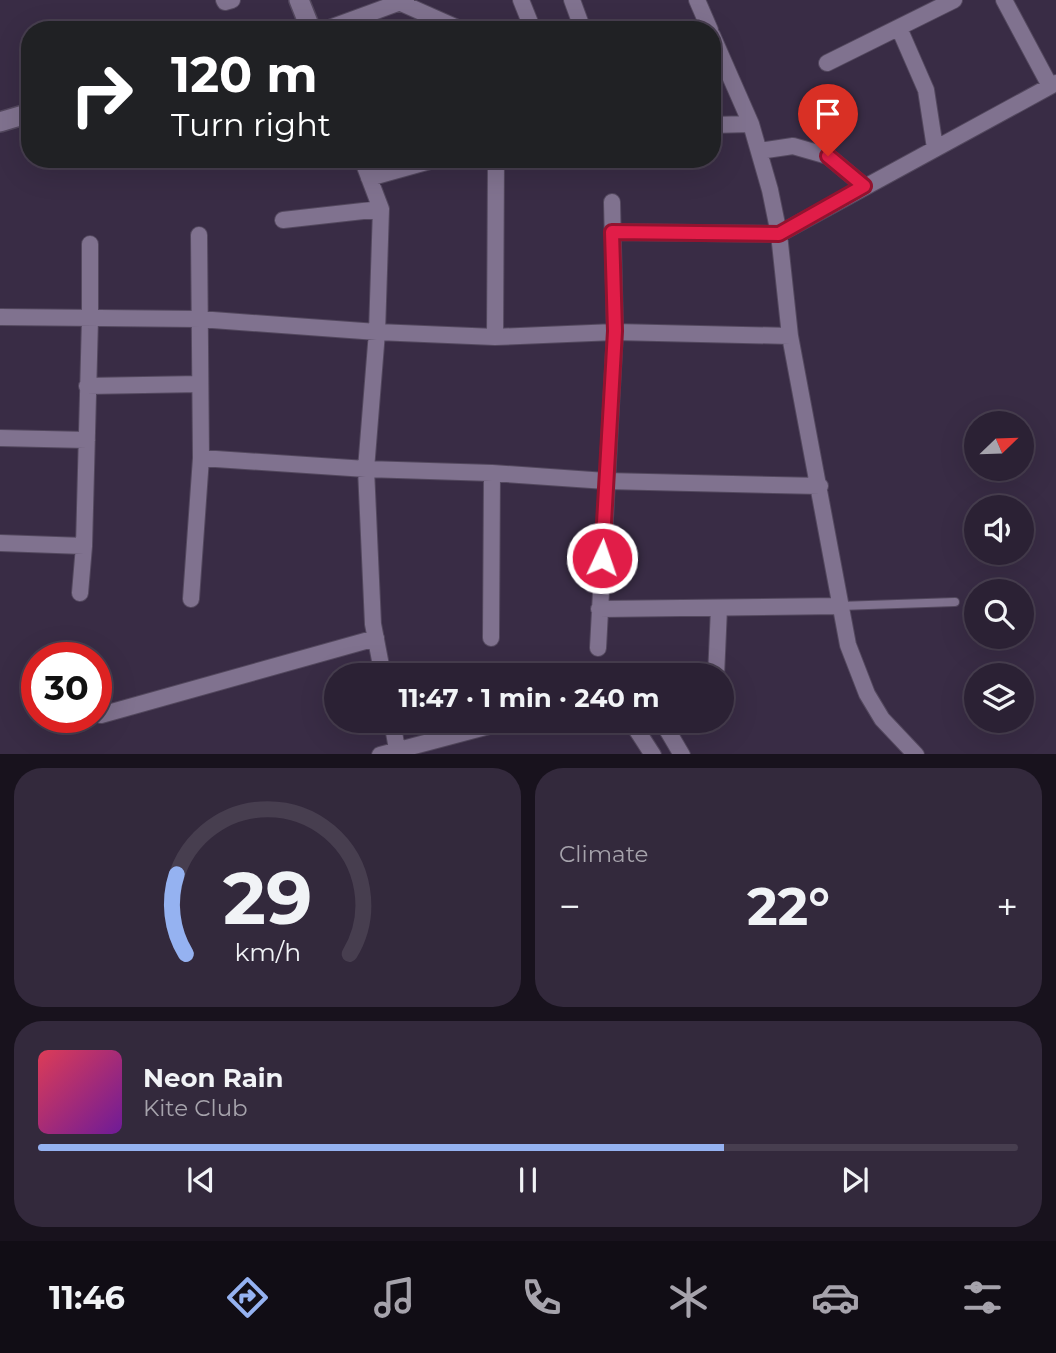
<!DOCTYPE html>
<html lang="en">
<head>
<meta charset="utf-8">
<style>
  :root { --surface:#2b2134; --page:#33293c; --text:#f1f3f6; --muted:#a6a3ac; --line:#473e4f; --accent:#95b2f1 }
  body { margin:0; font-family:Montserrat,sans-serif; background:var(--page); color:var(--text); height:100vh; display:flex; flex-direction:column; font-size:26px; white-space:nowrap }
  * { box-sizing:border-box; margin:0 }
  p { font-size:23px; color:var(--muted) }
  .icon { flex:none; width:38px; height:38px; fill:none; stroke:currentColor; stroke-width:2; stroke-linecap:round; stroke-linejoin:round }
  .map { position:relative; height:754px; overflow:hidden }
  .panel { display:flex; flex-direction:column; gap:14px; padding:14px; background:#18121d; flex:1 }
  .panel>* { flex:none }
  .top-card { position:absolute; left:21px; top:21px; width:700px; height:147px; border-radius:28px; box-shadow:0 7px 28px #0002,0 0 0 2px var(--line); background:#202124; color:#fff; overflow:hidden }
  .needle { width:46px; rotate:67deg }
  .controls { position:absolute; left:964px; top:411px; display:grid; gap:14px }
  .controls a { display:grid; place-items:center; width:70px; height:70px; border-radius:50%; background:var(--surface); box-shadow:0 7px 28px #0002,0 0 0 2px var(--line); font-size:35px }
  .speed { position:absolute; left:21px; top:642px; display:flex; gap:14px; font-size:35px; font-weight:700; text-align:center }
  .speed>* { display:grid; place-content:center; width:91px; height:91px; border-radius:50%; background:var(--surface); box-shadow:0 7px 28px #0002,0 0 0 2px var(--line); line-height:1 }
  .speed .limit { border:10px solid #d22; background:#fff; color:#111 }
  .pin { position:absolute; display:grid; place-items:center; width:60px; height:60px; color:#fff; margin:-72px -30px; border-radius:50% 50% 50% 0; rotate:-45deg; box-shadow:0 0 7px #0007 }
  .pin .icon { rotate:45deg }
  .me { position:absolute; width:77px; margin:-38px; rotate:3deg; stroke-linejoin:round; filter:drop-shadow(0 0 5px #0008) }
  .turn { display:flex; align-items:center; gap:24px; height:147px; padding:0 35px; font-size:32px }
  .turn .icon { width:91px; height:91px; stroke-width:2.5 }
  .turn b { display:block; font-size:49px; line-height:60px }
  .big { font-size:52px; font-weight:700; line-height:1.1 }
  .panel .card { flex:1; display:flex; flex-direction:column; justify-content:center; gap:10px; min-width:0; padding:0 24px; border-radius:28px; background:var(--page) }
  .panel .dial { align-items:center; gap:0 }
  .dial svg { height:182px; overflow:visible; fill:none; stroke:var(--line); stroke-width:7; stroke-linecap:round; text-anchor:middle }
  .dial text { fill:var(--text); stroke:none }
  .song { display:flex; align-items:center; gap:21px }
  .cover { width:84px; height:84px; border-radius:10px; background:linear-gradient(135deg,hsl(350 70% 55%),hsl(280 70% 35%)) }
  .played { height:7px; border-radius:4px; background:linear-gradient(90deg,var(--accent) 70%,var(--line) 70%) }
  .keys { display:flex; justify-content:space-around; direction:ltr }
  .heat { display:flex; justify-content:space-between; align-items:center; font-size:38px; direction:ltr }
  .panel .tiles { flex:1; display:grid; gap:14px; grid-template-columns:1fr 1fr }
  .card:last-child { grid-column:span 2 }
  .trip { position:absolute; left:324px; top:663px; width:410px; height:70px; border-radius:35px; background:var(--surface); box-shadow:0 7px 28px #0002,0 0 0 2px var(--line); font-weight:700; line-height:70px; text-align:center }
  .tabs { display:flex; height:112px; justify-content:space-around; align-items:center; background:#110d15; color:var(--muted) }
  .tabs .icon { width:49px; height:49px }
  .tabs .active { color:var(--accent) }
  .tabs b { font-size:32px; color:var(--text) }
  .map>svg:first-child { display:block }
</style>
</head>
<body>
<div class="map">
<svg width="1056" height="755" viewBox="0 0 1056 755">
  <rect width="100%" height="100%" fill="#392c45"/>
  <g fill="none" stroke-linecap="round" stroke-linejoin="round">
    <defs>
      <path id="service" d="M 840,606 L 955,602"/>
      <path id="minor" d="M 224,0 L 225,2 L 232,0
        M 521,0 L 533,30
        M 572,0 L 583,30
        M 697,0 L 710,30
        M 1004,0 L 1050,86
        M 401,3 L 462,30
        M 899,28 L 926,90 L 935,148
        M 324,30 L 406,0
        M 712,35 L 751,124 L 770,190 L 779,234 L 790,336 L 848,645 L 867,694 L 882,719 L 916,755
        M 827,63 L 954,0
        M 712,125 L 751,124
        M 760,151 L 793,146 L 828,156 L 864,186
        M 362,159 L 381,209 L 377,332 L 366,469 L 373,624 L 383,676
        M 369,178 L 437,159
        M 283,220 L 381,209
        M 612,232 L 779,234 L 1056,83
        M 0,317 L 199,319 L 377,332 L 495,337 L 615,332 L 790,336
        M 495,337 L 496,159
        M 87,386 L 200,384
        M 0,438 L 87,440
        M 201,458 L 366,469 L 492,473 L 606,481 L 820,486
        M 0,543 L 84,546
        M 80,593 L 84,546 L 90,319 L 90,244
        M 191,599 L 201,458 L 199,235
        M 599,609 L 839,606
        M 491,638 L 492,473
        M 598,648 L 615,332 L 612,202
        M 716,676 L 719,608
        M 101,715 L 376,638
        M 392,721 L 398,755
        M 631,721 L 653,755
        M 662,721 L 682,755
        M 380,755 L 493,725"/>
      <path id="tertiary" d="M 299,0 L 311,30
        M 0,122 L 30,113"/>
    </defs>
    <use href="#service" stroke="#53485e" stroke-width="10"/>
    <use href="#minor" stroke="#53485e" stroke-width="18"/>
    <use href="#tertiary" stroke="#53485e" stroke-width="22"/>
    <use href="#service" stroke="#80728f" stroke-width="8"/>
    <use href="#minor" stroke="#80728f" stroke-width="16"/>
    <use href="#tertiary" stroke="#80728f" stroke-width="19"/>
  </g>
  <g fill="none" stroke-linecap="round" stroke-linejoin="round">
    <defs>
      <path id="route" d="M 602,558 L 615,331 L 612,232 L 779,234 L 864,186 L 828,156"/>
    </defs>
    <use href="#route" stroke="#92132f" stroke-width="18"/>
    <use href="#route" stroke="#e11d48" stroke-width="12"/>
  </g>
</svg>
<div class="controls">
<a><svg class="needle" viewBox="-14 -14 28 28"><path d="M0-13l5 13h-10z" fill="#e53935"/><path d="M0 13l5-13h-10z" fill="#a6a3ac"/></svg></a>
<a><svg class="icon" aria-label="sound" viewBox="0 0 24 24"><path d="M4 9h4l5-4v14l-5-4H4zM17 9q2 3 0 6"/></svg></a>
<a><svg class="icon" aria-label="search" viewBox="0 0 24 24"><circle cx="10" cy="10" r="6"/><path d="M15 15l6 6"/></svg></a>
<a><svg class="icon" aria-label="layers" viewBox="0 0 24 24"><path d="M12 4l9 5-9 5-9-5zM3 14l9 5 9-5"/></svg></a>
</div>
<div class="speed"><div class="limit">30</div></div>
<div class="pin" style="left:828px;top:156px;background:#d93025"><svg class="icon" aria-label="arrive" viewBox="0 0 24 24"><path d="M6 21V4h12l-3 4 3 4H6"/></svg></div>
<svg class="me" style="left:602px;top:558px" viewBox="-20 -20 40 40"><circle r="17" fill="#e11d48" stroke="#fff" stroke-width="3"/><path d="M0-11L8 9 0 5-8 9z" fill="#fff"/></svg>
<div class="trip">11:47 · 1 min · 240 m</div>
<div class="top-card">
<div class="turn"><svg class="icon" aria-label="right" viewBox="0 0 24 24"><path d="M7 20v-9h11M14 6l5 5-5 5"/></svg><div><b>120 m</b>Turn right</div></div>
</div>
</div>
<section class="panel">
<div class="tiles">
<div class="card dial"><svg viewBox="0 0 100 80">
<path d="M14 69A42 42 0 1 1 86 69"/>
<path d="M14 69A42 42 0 0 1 10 34" stroke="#95b2f1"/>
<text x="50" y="56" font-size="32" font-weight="700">29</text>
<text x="50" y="72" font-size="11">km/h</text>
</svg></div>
<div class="card"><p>Climate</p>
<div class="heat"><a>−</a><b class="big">22°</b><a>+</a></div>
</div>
<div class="card">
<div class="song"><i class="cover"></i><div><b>Neon Rain</b><p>Kite Club</p></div></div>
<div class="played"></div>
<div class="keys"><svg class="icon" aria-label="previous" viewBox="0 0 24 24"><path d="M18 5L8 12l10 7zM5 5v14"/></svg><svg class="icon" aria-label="pause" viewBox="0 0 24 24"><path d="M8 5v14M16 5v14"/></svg><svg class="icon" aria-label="next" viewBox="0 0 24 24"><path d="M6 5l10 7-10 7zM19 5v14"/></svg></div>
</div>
</div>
</section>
<nav class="tabs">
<b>11:46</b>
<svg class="icon active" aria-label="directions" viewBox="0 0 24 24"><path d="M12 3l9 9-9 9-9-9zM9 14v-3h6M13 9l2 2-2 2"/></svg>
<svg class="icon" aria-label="music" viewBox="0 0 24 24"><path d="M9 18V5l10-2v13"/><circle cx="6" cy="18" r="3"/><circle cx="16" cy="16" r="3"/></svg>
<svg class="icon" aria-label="phone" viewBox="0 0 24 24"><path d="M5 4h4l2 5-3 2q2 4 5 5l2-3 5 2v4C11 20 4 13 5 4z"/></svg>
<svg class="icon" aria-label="climate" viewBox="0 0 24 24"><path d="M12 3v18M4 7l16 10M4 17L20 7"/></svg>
<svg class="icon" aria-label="car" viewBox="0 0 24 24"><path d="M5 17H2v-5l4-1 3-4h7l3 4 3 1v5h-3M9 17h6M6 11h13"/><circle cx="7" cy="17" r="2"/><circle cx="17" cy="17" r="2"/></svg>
<svg class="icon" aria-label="filters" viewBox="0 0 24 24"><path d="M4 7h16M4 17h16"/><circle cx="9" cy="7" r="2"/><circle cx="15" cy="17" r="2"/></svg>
</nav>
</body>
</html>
